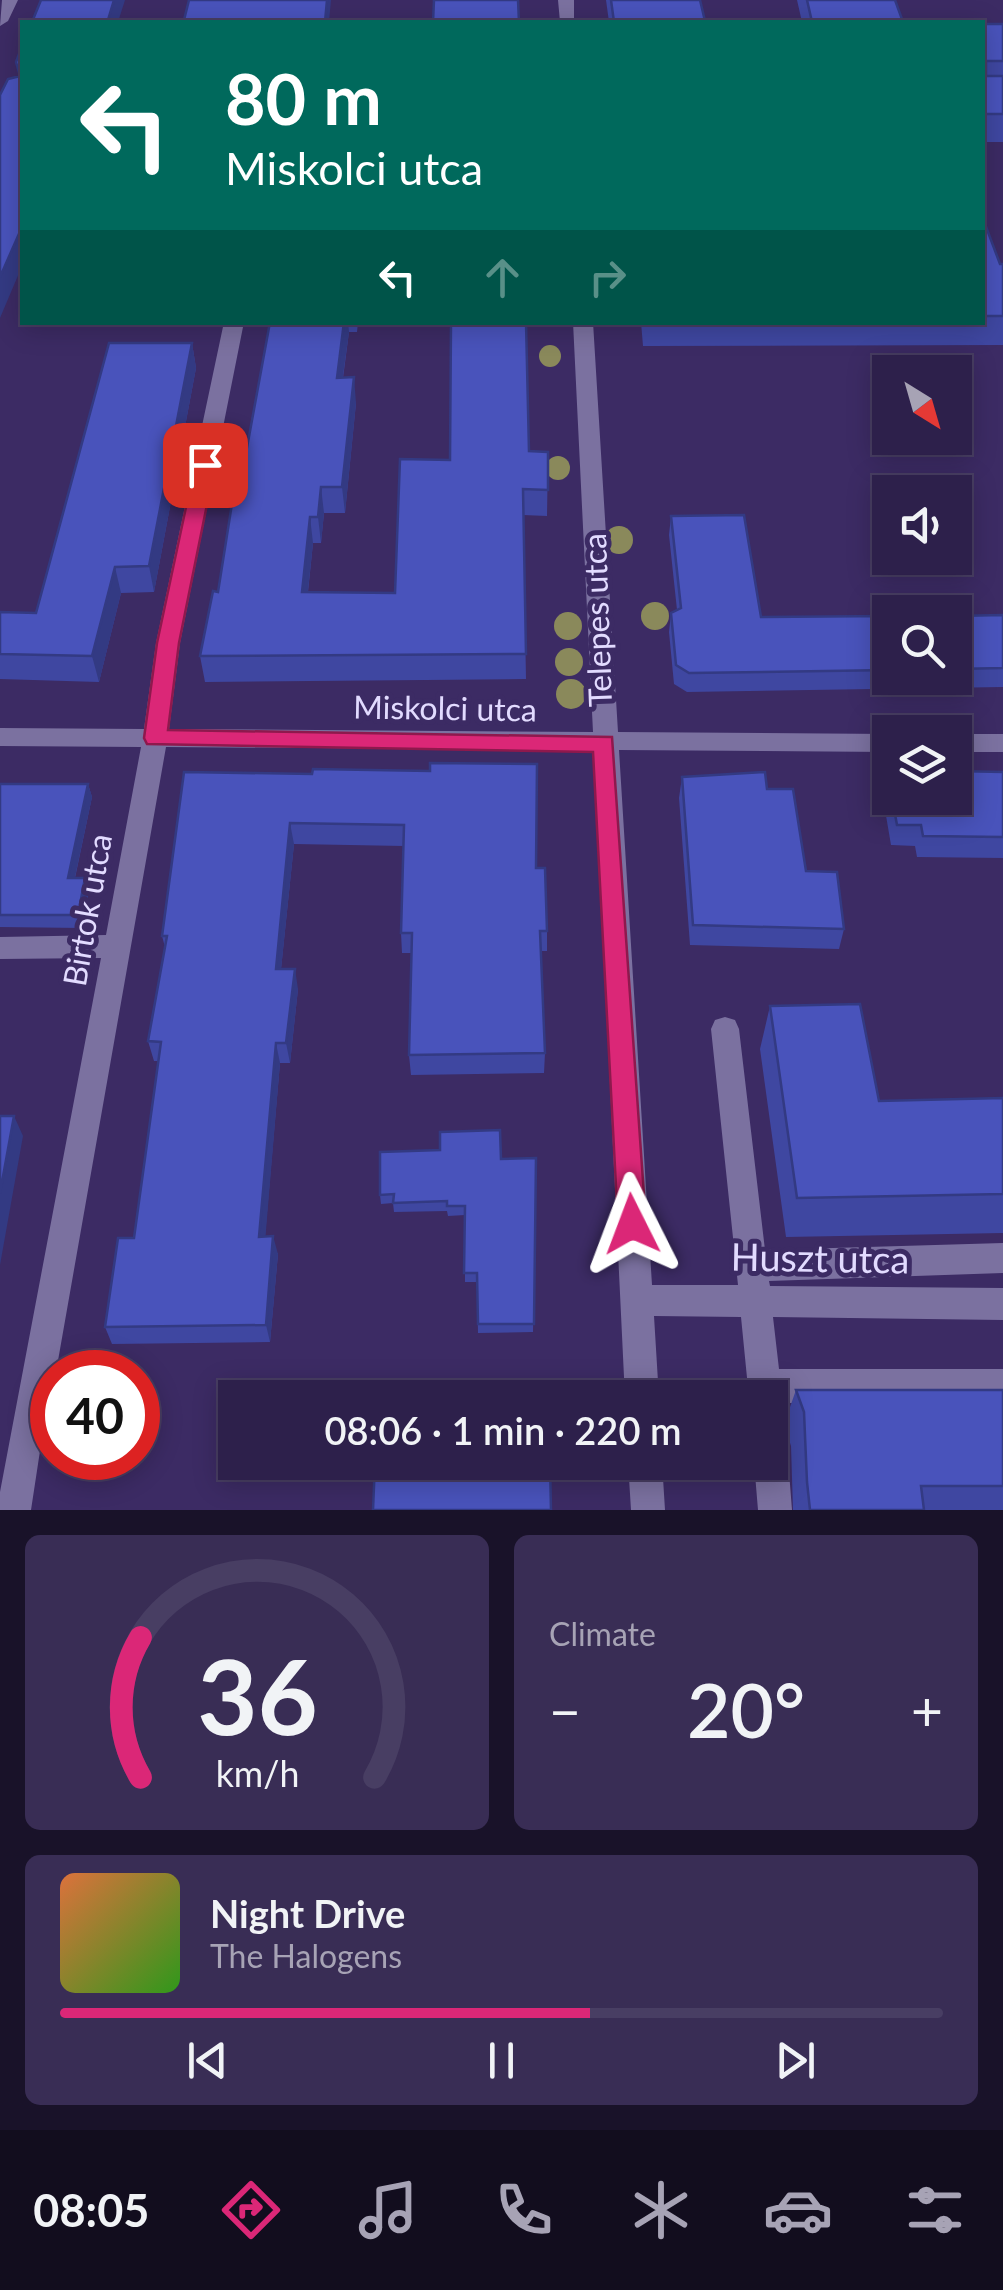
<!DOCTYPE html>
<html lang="en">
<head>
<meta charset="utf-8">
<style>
  :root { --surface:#2d204b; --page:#392d55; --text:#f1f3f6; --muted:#a7a3b5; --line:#483e63; --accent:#db2777 }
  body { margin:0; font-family:Lato,sans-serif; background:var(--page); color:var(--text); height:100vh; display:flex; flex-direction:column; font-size:38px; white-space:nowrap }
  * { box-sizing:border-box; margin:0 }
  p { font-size:32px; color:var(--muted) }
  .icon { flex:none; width:55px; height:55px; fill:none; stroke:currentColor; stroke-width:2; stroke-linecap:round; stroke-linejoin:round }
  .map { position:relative; height:1510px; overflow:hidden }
  .details { display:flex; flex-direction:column; gap:25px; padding:25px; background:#191229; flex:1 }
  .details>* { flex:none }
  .top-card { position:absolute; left:20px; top:20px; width:965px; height:305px; border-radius:0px; box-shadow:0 5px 25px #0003,0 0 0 2px var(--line); background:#00695c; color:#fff; overflow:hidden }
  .needle { width:65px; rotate:143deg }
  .controls { position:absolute; left:872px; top:355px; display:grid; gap:20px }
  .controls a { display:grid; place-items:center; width:100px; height:100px; border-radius:0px; background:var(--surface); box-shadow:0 5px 25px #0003,0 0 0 2px var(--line); font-size:50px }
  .speed { position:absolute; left:30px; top:1350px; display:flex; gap:20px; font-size:50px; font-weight:700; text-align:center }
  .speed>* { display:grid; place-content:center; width:130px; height:130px; border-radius:50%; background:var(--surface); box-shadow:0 5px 25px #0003,0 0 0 2px var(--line); line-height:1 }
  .speed .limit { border:15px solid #d22; background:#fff; color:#111 }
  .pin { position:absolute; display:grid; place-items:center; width:85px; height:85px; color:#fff; margin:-42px; border-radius:20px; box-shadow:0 5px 15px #0006 }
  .me { position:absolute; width:110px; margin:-55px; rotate:357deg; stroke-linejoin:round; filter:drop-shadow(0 0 8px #0008) }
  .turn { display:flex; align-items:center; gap:35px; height:210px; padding:0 40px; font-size:45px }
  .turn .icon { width:130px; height:130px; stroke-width:2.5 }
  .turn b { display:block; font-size:70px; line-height:85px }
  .lanes { display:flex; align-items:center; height:95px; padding:0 40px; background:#0003; justify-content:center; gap:50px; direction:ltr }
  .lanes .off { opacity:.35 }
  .big { font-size:75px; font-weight:600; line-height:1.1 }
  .details .tile { flex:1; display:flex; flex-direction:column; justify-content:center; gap:15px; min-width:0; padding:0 35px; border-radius:15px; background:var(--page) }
  .details .dial { align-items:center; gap:0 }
  .dial svg { height:260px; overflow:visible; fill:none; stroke:var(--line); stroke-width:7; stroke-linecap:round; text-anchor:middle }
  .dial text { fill:var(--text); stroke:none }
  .song { display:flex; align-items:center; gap:30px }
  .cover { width:120px; height:120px; border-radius:15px; background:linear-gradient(135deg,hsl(20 70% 55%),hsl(110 70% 35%)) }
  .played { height:10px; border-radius:5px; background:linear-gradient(90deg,var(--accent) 60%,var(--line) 60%) }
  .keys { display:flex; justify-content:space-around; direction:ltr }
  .heat { display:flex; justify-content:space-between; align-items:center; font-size:55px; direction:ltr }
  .details .tiles { flex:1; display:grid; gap:25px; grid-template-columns:1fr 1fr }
  .tile:last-child { grid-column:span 2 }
  .trip { position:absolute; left:218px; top:1380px; width:570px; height:100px; border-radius:0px; background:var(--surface); box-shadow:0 5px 25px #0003,0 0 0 2px var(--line); font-weight:600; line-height:100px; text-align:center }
  .tabs { display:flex; height:160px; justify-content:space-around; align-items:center; background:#120d1e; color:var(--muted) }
  .tabs .icon { width:70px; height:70px }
  .tabs .selected { color:var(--accent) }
  .tabs b { font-size:45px; color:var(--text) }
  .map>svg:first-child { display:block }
</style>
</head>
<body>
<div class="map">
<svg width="1003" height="1510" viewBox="0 0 1003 1510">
  <rect width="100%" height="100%" fill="#3c2b64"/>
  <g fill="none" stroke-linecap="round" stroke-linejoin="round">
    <path fill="#7b71a0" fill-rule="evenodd" d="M 2,0 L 18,0 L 8,21 L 0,26 Z
      M 558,0 L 574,0 L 574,22 L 560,22 Z
      M 224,322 L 244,322 L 180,643 L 169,729 L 593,732 L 573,322 L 593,322 L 618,732 L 890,734 L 890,752 L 619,750 L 652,1285 L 738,1285 L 711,1029 L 715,1020 L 725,1017 L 735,1020 L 739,1029 L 765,1250 L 1003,1243 L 1003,1273 L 769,1281 L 770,1286 L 1003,1288 L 1003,1320 L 773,1317 L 779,1369 L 1003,1369 L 1003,1403 L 781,1403 L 770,1413 L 770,1398 L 749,1398 L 741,1317 L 654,1316 L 659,1398 L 625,1398 L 594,750 L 166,747 L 56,1372 L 52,1372 L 31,1510 L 0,1510 L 0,1492 L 101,958 L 0,959 L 0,937 L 106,935 L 141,747 L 0,746 L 0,728 L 144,729 L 156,643 Z
      M 955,734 L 1003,734 L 1003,752 L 955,752 Z
      M 770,1429 L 782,1434 L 787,1446 L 792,1510 L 758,1510 L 754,1462 L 770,1462 Z
      M 628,1462 L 662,1462 L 665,1510 L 631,1510 Z"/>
  </g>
  <g fill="#8a895b">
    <circle cx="550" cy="356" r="11"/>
    <circle cx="558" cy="468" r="12"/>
    <circle cx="619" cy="540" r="14"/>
    <circle cx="655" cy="616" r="14"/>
    <circle cx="568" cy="626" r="14"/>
    <circle cx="569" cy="662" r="14"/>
    <circle cx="571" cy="694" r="15"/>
  </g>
  <path fill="#3f47a1" d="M 606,0 L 700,0 L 705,21 L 725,22 L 802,22 L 797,0 L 895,0 L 903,22 L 912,22 L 609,22 Z
    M 982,24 L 1003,24 L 1003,142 L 982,142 Z
    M 982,216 L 1000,264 L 1003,264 L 1003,345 L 643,346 L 641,322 L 982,322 Z
    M 270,322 L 358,322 L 357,332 L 349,332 L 343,378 L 356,403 L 345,513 L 324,513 L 321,543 L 313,543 L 308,592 L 395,593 L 450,460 L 529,451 L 548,452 L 547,516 L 523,515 L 526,679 L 205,682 L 200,656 L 218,592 L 246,453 Z
    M 192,343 L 196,368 L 154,592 L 121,593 L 99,682 L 0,679 L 0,612 L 36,613 Z
    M 671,516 L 761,617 L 890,616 L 890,678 L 955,678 L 955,616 L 1003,615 L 1003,687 L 687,692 L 674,684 L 669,632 L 671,613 L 677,610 L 669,535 Z
    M 887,771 L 890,771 L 890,798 L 955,798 L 1003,772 L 1003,858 L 917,857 L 915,846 L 891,845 L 882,792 Z
    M 312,774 L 536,868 L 547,931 L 547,951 L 541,951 L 545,1053 L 544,1073 L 411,1075 L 409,1055 L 412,953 L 402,953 L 401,933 L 404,846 L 294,844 L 281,969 L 298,989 L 290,1063 L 280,1063 L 265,1236 L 278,1254 L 270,1342 L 112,1344 L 105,1327 L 134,1238 L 158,1061 L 154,1061 L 148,1041 L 165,947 L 162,936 Z
    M 682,777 L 767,789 L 806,871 L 844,929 L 839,949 L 690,945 L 679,798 Z
    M 0,784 L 88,784 L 92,797 L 75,878 L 85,878 L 89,890 L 82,928 L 0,927 Z
    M 770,1006 L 879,1101 L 1003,1098 L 1003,1233 L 786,1237 L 760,1049 Z
    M 536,1158 L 533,1332 L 478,1333 L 477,1282 L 465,1282 L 465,1215 L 448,1216 L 447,1211 L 394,1212 L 393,1203 L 381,1204 L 380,1195 L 501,1159 Z
    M 796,1390 L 1003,1390 L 1003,1510 L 793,1510 L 791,1446 L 784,1424 Z"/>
  <path fill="#333a83" d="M 114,0 L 125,0 L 118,22 L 108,20 Z
    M 327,0 L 331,0 L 329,22 L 325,22 Z
    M 22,227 L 22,266 L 0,318 L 0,277 Z
    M 344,322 L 348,322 L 349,332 L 339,404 L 337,378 Z
    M 192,343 L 196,368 L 154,592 L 149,566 Z
    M 354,377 L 356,403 L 345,513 L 342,487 Z
    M 321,487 L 324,513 L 321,543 L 318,517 Z
    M 310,517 L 313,543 L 305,618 L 302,592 Z
    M 115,567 L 121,593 L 99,682 L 92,656 Z
    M 88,784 L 92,797 L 72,891 L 68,878 Z
    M 290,823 L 294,844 L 279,989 L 276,969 Z
    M 85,878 L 89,890 L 82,928 L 78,915 Z
    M 295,969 L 298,989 L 290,1063 L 286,1043 Z
    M 276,1043 L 280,1063 L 264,1254 L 259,1237 Z
    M 14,1116 L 23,1136 L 0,1265 L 0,1193 Z
    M 273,1236 L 278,1254 L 270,1342 L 266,1325 Z"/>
  <path fill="#4953bb" stroke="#333a83" stroke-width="2.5" d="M 41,0 L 114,0 L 108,20 L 184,20 L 189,0 L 327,0 L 325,22 L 32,22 Z
    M 434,0 L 518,0 L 519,22 L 433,22 Z
    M 611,0 L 700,0 L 705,21 L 725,22 L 812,22 L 807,0 L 895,0 L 903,22 L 912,22 L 614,22 Z
    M 982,24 L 1003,24 L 1003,61 L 986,61 L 986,76 L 1003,76 L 1003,114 L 982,114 Z
    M 22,46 L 22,227 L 0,277 L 0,95 L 8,79 L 20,76 L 16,62 Z
    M 982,216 L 1000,264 L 1003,264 L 1003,316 L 982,316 Z
    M 270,322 L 344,322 L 337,378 L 354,377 L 342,487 L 321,487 L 318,517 L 310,517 L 302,592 L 395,593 L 400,459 L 450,460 L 451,322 L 526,322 L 529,451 L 548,452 L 548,490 L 523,489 L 526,654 L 200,656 L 213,591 L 218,592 L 240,453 L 246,453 Z
    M 109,343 L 192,343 L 149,566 L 115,567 L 92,656 L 0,654 L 0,612 L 36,613 Z
    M 744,515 L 761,617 L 890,616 L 890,670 L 689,673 L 676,665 L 671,613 L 681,608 L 671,516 Z
    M 1003,615 L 1003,668 L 955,669 L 955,616 Z
    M 430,763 L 537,764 L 536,868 L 545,868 L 547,931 L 540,931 L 545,1053 L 409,1055 L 412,933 L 401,933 L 404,825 L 290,823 L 276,969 L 295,969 L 286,1043 L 276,1043 L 259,1237 L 273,1236 L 266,1325 L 105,1327 L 118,1238 L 134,1238 L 161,1042 L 148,1041 L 167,936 L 162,936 L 184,772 L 312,774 L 313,769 L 430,771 Z
    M 955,771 L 1003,772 L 1003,837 L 923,836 L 921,825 L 897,825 L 892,798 L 955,798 Z
    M 765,772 L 767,789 L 793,789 L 806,871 L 837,872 L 844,929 L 693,925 L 682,777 Z
    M 0,784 L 88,784 L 68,878 L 85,878 L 78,915 L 0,915 Z
    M 860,1004 L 879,1101 L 1003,1098 L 1003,1194 L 797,1198 L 770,1006 Z
    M 0,1116 L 14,1116 L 0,1193 Z
    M 500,1130 L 501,1159 L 536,1158 L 534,1324 L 478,1324 L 477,1273 L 464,1273 L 465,1206 L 447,1206 L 447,1201 L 393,1203 L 394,1194 L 380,1195 L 380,1152 L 440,1150 L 440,1132 Z
    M 796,1390 L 1003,1390 L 1003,1486 L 921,1486 L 924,1510 L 810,1510 L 807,1482 L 804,1412 Z
    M 375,1462 L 550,1462 L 551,1510 L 373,1510 Z"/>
  <path fill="#db2777" stroke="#8e194d" stroke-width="2.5" d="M 205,459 L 215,465 L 179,643 L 168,730 L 612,737 L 646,1224 L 642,1234 L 632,1238 L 622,1234 L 618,1224 L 593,752 L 147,744 L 144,738 L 157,643 L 195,465 Z"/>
  <g text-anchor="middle" stroke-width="10" stroke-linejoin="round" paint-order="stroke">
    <g font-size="32" fill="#e2dbff" stroke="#3c2b64">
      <text transform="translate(598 620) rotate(-92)" y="11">Telepes utca</text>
      <text transform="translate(445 709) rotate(1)" y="11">Miskolci utca</text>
      <text transform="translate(88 910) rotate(-80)" y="11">Birtok utca</text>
    </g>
    <g font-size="38" fill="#e2dbff" stroke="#3c2b64">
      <text transform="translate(820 1259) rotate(1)" y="13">Huszt utca</text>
    </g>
  </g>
</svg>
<div class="controls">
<a><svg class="needle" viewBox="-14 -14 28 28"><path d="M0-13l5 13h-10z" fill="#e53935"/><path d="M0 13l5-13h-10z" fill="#a7a3b5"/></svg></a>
<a><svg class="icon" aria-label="sound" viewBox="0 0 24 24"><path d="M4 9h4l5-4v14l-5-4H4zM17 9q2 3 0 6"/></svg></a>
<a><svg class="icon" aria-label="search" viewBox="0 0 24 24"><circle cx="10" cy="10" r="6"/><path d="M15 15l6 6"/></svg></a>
<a><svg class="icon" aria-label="layers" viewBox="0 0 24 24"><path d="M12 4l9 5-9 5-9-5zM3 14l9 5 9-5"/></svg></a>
</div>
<div class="speed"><div class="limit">40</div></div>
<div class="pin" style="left:205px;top:465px;background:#d93025"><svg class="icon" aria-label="arrive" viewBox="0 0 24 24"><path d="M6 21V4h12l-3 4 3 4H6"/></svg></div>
<svg class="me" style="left:632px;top:1224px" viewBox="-20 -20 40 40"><path d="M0-17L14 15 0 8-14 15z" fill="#db2777" stroke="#fff" stroke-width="4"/></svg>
<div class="trip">08:06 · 1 min · 220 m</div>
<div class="top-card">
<div class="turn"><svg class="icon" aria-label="left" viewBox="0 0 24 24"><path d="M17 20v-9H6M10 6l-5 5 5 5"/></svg><div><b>80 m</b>Miskolci utca</div></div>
<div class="lanes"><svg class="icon" aria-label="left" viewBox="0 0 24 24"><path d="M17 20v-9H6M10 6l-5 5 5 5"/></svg><svg class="icon off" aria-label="ahead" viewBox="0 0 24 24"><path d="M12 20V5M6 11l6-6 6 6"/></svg><svg class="icon off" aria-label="right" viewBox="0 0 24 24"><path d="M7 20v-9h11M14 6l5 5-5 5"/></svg></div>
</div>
</div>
<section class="details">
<div class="tiles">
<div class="tile dial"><svg viewBox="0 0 100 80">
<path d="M14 69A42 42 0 1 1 86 69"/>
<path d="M14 69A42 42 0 0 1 14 26" stroke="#db2777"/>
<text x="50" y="56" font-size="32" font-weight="700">36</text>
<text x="50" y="72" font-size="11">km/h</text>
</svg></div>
<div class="tile"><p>Climate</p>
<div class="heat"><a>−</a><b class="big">20°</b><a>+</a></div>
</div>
<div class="tile">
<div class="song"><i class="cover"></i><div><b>Night Drive</b><p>The Halogens</p></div></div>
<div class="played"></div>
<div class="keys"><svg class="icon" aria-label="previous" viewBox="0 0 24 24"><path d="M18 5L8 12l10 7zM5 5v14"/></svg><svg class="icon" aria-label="pause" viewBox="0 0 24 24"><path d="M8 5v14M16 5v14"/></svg><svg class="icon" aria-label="next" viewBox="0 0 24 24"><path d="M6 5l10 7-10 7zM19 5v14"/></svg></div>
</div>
</div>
</section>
<nav class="tabs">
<b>08:05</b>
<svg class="icon selected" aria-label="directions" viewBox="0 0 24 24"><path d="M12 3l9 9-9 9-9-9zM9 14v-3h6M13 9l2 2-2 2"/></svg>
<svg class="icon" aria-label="music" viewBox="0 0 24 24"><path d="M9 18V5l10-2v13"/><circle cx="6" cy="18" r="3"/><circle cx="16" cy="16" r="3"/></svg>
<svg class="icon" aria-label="phone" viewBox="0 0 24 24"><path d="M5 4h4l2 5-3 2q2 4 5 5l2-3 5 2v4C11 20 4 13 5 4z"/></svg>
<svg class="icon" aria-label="climate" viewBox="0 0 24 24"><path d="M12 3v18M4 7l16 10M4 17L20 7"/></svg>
<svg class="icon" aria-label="car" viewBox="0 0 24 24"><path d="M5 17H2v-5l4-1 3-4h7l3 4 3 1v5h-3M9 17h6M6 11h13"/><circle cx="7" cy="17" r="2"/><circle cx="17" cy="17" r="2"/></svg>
<svg class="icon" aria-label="filters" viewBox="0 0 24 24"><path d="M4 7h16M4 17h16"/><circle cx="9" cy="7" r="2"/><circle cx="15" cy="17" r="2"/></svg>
</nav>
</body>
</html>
